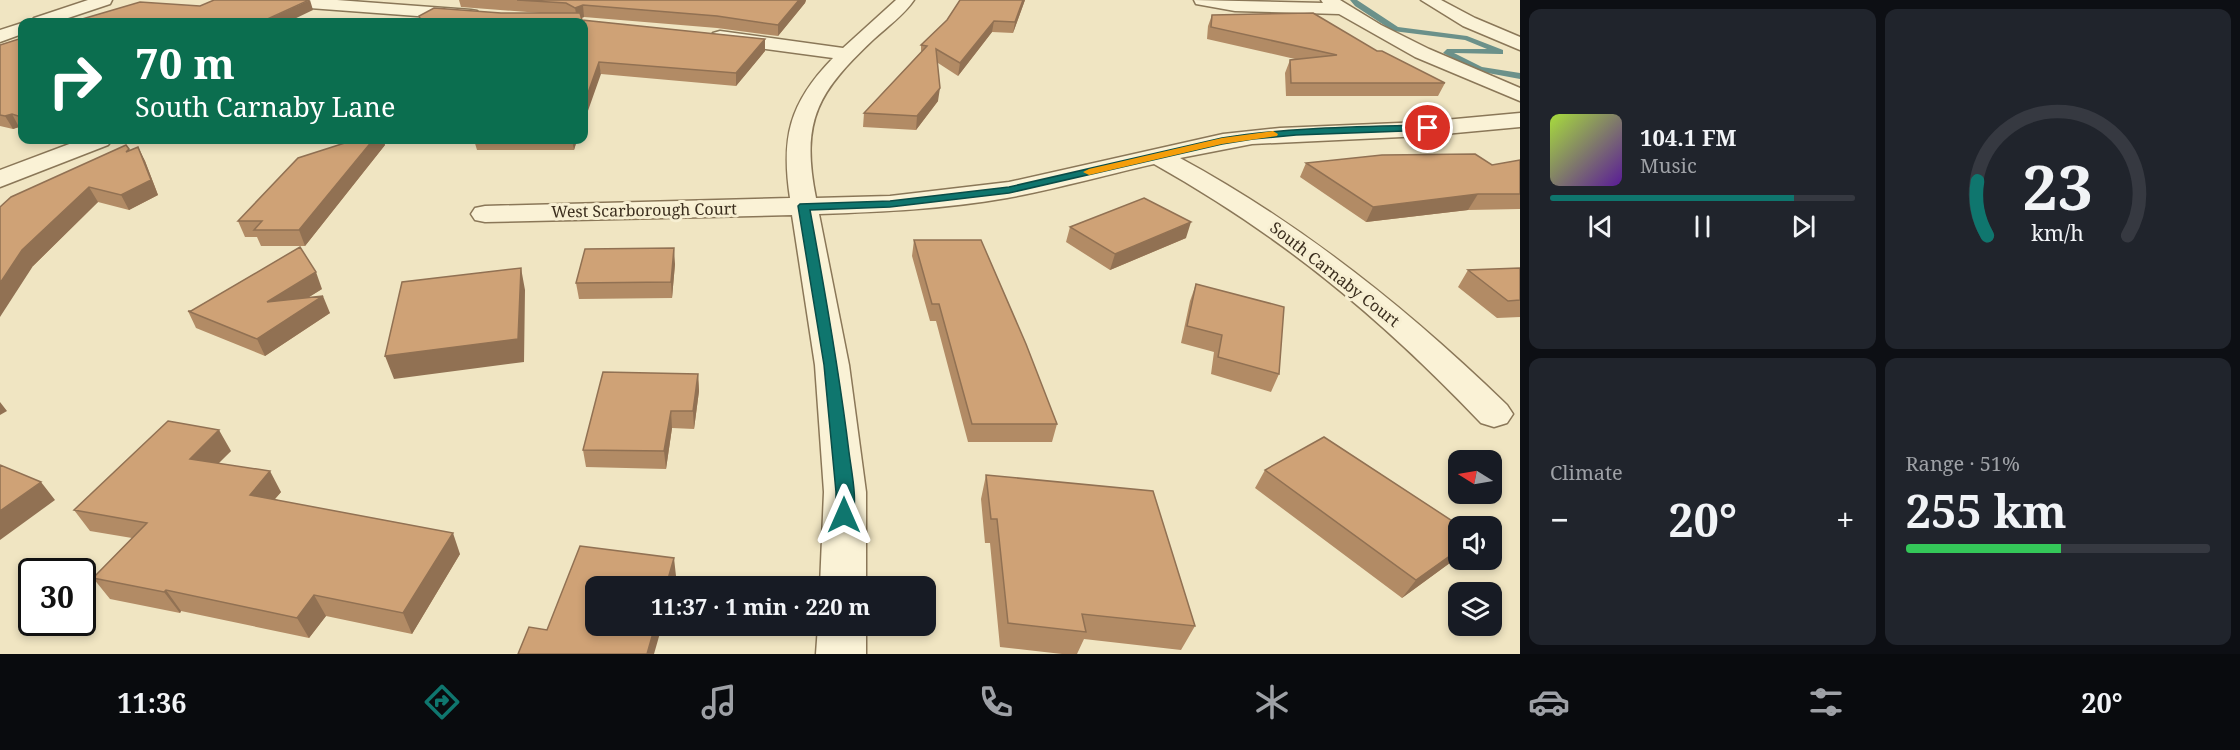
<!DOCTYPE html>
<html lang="en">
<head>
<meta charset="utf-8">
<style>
  :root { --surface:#171b24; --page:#20242c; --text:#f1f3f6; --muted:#9ea1a6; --line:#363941; --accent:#0f766e }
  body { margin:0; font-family:"Noto Serif",serif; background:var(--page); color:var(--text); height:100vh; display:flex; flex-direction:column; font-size:22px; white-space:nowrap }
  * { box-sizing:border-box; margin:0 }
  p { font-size:20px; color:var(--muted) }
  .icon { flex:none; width:33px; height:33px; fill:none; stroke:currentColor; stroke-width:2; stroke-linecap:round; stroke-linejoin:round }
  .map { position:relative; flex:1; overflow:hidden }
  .sheet { display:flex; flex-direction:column; gap:9px; padding:9px; background:#0d0f14; width:720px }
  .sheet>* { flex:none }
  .banner { position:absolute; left:18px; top:18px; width:570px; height:126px; border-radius:12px; box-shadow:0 3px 9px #0003; background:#0b6e4f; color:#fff; overflow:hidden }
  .needle { width:39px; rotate:281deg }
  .fabs { position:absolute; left:1448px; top:450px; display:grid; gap:12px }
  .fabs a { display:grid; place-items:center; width:54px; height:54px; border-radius:12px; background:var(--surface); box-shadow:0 3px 9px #0003; font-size:30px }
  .speed { position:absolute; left:18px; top:558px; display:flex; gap:12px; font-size:30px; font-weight:700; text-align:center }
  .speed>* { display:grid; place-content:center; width:78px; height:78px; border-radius:50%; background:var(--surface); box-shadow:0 3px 9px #0003; line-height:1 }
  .speed .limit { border:3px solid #111; border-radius:9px; background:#fff; color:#111 }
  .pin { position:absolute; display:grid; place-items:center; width:51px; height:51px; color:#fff; margin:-26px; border:3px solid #fff; border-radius:50%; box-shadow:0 2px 6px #0007 }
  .me { position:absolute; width:66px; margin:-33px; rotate:0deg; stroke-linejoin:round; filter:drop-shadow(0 0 4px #0008) }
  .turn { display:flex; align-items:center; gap:21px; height:126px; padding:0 18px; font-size:27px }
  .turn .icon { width:78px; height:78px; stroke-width:2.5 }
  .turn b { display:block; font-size:42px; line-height:51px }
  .big { font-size:45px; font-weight:700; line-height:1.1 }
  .sheet .widget { flex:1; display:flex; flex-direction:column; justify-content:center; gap:9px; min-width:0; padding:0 21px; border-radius:12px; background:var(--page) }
  .sheet .dial { align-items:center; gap:0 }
  .dial svg { height:156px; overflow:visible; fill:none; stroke:var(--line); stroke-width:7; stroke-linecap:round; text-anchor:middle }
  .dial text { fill:var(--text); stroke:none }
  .song { display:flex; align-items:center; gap:18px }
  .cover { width:72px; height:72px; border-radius:9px; background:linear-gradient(135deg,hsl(80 70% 55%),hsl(270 70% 35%)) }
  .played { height:6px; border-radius:3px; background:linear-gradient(90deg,var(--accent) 80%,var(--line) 80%) }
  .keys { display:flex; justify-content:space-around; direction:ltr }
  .heat { display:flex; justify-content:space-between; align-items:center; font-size:33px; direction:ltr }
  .charge { height:9px; border-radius:4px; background:linear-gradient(90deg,#34c759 51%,var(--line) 0) }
  .sheet .tiles { flex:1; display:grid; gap:9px; grid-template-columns:repeat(2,1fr) }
  .trip { position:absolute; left:585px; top:576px; width:351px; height:60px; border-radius:12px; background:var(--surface); box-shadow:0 3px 9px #0003; font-weight:700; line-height:60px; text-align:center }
  .dock { display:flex; height:96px; justify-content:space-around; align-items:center; background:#090b0e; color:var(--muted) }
  .dock .icon { width:42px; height:42px }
  .dock .active { color:var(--accent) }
  .dock b { font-size:27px; color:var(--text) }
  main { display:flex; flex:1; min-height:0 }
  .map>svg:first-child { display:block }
</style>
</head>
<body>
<main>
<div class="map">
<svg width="1520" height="654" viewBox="0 0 1520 654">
  <rect width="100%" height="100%" fill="#f0e5c2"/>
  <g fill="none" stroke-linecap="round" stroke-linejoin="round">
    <path fill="#6b918a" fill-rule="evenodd" d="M 1350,0 L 1357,0 L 1398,27 L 1467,36 L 1503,50 L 1503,54 L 1500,54 L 1454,53 L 1482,67 L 1520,73 L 1520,79 L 1477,71 L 1443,53 L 1447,49 L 1487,49 L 1465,40 L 1393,31 L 1355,6 Z"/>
    <defs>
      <path id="minor" d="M 88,0 L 112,0 L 110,4 L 56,22 L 31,22 L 34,18 Z
        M 261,0 L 337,0 L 471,10 L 477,11 L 480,15 L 477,19 L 471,20 L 269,5 Z
        M 896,0 L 914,0 C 904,15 887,27 874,39 C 819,91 800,119 816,198 L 890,196 L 1009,182 L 1223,134 L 1280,128 L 1423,122 L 1520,113 L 1520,127 L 1423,136 L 1252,144 L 1180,158 C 1302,224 1408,309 1507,405 L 1513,414 L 1507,423 L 1494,427 L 1481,423 C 1380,317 1282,236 1154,164 C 1105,175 1056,189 1007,198 C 945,209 882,212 819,214 L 849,365 L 866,492 L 866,586 L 820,586 L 824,492 L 815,365 L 792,215 L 485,222 L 475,220 L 471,214 L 475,208 L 485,206 L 790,198 C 781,138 789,103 833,58 L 720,43 L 713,41 L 711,37 L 713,33 L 720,31 L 843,48 Z
        M 1194,0 L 1323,3 L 1321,0 L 1340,0 L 1381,25 L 1429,49 L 1520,88 L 1520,101 L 1415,57 L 1339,14 L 1235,11 L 1196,4 Z
        M 1421,0 L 1441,0 L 1475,18 L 1520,37 L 1520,50 L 1463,26 Z
        M 22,23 L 22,34 L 0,42 L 0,30 Z
        M 80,140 L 112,140 L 108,145 L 0,187 L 0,170 Z
        M 818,626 L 866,626 L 866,654 L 816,654 Z"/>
    </defs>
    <use href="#minor" stroke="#8a7758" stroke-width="3"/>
    <use href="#minor" fill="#faf2d6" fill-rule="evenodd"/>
  </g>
  <path fill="#b28b65" d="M 459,0 L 806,0 L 805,3 L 778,36 L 717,28 L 584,17 L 582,18 L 582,20 L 765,39 L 765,51 L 736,86 L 601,74 L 584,22 L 421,22 L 419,16 L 501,13 L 540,13 L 461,7 Z
    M 960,0 L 1025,0 L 1013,33 L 992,32 L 958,76 L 938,63 L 938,101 L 916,130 L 863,127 L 864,113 L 921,52 L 921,45 L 947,20 Z
    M 1212,15 L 1377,51 L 1445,83 L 1438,96 L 1286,96 L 1285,73 L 1290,60 L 1295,59 L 1207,39 L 1208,26 Z
    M 22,38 L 22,128 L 19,127 L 13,129 L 0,126 L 0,45 Z
    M 354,140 L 383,140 L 385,145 L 305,246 L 261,246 L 257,237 L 245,237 L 238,221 Z
    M 474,140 L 577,140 L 574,150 L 477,150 Z
    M 138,147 L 145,161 L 158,195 L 129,210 L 98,202 L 33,266 L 0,207 Z
    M 1520,160 L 1520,209 L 1468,210 L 1366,222 L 1300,177 L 1306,163 L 1492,165 Z
    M 1070,227 L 1186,238 L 1110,270 L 1066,242 Z
    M 914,240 L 1057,424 L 1052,442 L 968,442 L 936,321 L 930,321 L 912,256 Z
    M 675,264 L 672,298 L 579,299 L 576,283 Z
    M 1520,268 L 1520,317 L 1497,318 L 1458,287 L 1468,270 Z
    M 1196,284 L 1279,374 L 1271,392 L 1211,374 L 1214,352 L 1181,343 L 1190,301 Z
    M 322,289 L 307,298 L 330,313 L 265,356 L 196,328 L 188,311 Z
    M 698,374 L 699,391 L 694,429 L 672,428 L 666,469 L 586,467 L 583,450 Z
    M 231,451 L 218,463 L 281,492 L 275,499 L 460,554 L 412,634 L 326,616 L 309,638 L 181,611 L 180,613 L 110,599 L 93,578 L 132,538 L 90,531 L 74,510 Z
    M 1265,470 L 1458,557 L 1402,598 L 1255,488 Z
    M 986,475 L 1195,626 L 1181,650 L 1084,639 L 1077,654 L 1062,654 L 1000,647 L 990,543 L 985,543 L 981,499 Z"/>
  <path fill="#917153" d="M 310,0 L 313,10 L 288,22 L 261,22 Z
    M 799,0 L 806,0 L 805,3 L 778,36 L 778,25 Z
    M 1023,0 L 1025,0 L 1013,33 L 1015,22 Z
    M 583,5 L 584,17 L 577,19 L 575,8 Z
    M 994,21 L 992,32 L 958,76 L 960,63 Z
    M 765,39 L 765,51 L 736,86 L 736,73 Z
    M 599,62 L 601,74 L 584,122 L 584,104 Z
    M 940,88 L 938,101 L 916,130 L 917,116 Z
    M 12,114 L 19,127 L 13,129 L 5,116 Z
    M 22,114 L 22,123 L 18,116 Z
    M 373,140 L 383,140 L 385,145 L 305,246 L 299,230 Z
    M 572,140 L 577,140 L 574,150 Z
    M 138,147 L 145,161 L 158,195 L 129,210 L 121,195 Z
    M 89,187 L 98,202 L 33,266 L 0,317 L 0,283 L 22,250 Z
    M 1478,194 L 1468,210 L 1366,222 L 1373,207 Z
    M 1191,222 L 1186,238 L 1110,270 L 1115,254 Z
    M 674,248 L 675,264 L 672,298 L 671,282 Z
    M 521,268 L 525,290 L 524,362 L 394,379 L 385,356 Z
    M 316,272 L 322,289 L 274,319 L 267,302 Z
    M 323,296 L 330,313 L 265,356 L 257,339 Z
    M 698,374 L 699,391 L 694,429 L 693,411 Z
    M 0,402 L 7,411 L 0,415 Z
    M 671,411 L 672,428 L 666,469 L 664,451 Z
    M 219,430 L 231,451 L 203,479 L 190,459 Z
    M 270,471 L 281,492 L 261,515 L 250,495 Z
    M 41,482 L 55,500 L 0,540 L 0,511 Z
    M 453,533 L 460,554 L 412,634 L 403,613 Z
    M 1458,550 L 1458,557 L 1402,598 L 1416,580 Z
    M 674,558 L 676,576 L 673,586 L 666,586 Z
    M 166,590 L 181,611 L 180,613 L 164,592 Z
    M 314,595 L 326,616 L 309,638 L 297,618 Z
    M 655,626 L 662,626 L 654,654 L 647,654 Z"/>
  <path fill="#cfa276" stroke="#917153" stroke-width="1.5" d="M 214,0 L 309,0 L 261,22 L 72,22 L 140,2 L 200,6 Z
    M 517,0 L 799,0 L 778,25 L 717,16 L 583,5 L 575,8 L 566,3 Z
    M 960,0 L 1023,0 L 1015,22 L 994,21 L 960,63 L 936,49 L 940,88 L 917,116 L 864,113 L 927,46 L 921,45 L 947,20 Z
    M 434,8 L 501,13 L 580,13 L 582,20 L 765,39 L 736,73 L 599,62 L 584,104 L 584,22 L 422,22 L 419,16 Z
    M 1313,13 L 1377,51 L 1382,51 L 1445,83 L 1291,83 L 1290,60 L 1337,55 L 1211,27 L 1212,15 Z
    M 22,38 L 22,114 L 18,116 L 12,114 L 5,116 L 0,115 L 0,45 Z
    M 354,140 L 373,140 L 299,230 L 254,230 L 262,221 L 238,221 L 298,158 Z
    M 126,145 L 129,149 L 126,152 L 138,147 L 151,180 L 121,195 L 89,187 L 22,250 L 0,283 L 0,207 L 11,197 Z
    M 1475,154 L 1492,165 L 1520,160 L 1520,194 L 1478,194 L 1373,207 L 1306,163 L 1382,155 Z
    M 1144,198 L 1191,222 L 1115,254 L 1070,227 Z
    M 914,240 L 981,240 L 1026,344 L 1057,424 L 972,424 L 939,304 L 932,304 Z
    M 300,247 L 316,272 L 267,302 L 323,296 L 257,339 L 188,311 L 191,311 Z
    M 674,248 L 671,282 L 576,283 L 585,249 Z
    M 521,268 L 518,339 L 385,356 L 402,282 Z
    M 1520,268 L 1520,300 L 1508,301 L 1468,270 Z
    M 1196,284 L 1284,307 L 1279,374 L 1218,357 L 1222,335 L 1187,326 Z
    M 603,372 L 698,374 L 693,411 L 671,411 L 664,451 L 583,450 Z
    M 168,421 L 219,430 L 190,459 L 270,471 L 250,495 L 453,533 L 403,613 L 314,595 L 297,618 L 166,590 L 164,592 L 93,578 L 147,523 L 74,510 Z
    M 1324,437 L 1460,526 L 1458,526 L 1458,550 L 1416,580 L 1265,470 Z
    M 0,465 L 41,482 L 0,511 Z
    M 986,475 L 1153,491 L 1195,626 L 1082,614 L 1086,632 L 1008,623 L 997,519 L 991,519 Z
    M 580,546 L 674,558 L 666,586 L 596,586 L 596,626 L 655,626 L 647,654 L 518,654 L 529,627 L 547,630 Z"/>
  <path fill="#0f766e" stroke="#0a4d48" stroke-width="1.5" d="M 1428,125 L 1433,128 L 1432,130 L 1296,135 L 1253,139 L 1222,144 L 1009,193 L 890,207 L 810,210 C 825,291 839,370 849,452 C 851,469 859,505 851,520 L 844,522 L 838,520 L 836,515 L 836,492 L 824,365 L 798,206 L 800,204 L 890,201 L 1009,187 L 1222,138 C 1291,127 1359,127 1428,125 Z"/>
  <path fill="#f59e0b" d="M 1273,131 L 1278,134 L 1277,136 L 1222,144 L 1089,175 L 1083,172 L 1089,169 L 1222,138 Z"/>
  <g text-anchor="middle" stroke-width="6" stroke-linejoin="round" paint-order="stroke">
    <g font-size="16" fill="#3a2d1d" stroke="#f7efd2">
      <text transform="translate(644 210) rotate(-1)" y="6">West Scarborough Court</text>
      <text transform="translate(1335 274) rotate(38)" y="6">South Carnaby Court</text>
    </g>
  </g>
</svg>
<div class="fabs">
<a><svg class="needle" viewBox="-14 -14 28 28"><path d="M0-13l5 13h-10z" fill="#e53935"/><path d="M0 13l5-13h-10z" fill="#9ea1a6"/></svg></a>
<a><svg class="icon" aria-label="sound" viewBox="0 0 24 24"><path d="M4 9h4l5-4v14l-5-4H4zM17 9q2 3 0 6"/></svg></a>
<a><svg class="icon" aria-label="layers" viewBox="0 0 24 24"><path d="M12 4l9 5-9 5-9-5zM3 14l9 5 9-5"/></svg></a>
</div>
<div class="speed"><div class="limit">30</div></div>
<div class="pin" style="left:1428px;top:128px;background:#d93025"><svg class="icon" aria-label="arrive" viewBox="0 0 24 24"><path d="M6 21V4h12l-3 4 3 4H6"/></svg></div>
<svg class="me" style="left:844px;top:515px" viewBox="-20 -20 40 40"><path d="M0-17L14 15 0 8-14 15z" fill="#0f766e" stroke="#fff" stroke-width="4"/></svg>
<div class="trip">11:37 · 1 min · 220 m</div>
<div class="banner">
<div class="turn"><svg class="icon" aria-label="right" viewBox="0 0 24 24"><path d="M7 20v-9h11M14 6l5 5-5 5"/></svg><div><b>70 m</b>South Carnaby Lane</div></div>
</div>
</div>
<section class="sheet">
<div class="tiles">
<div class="widget">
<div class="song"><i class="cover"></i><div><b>104.1 FM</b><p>Music</p></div></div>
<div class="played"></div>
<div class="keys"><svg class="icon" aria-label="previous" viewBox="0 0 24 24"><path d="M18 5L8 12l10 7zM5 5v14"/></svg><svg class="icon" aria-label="pause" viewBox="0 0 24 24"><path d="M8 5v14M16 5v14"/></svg><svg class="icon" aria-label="next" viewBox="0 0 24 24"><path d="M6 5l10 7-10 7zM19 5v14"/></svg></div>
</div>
<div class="widget dial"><svg viewBox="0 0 100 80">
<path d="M14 69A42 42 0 1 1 86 69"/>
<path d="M14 69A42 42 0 0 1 9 41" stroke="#0f766e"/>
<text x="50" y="56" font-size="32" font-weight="700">23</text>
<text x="50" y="72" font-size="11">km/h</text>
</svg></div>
<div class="widget"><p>Climate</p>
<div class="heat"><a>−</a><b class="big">20°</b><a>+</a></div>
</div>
<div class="widget"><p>Range · 51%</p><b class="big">255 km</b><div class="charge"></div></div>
</div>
</section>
</main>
<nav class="dock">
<b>11:36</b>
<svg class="icon active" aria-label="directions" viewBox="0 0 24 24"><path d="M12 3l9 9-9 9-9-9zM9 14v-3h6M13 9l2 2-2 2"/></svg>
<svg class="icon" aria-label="music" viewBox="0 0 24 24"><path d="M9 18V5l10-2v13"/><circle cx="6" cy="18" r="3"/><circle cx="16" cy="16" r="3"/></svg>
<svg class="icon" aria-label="phone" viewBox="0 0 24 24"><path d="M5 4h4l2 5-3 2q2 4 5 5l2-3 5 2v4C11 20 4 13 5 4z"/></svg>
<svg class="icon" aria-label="climate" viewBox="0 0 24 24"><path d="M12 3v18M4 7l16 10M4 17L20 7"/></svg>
<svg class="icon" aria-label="car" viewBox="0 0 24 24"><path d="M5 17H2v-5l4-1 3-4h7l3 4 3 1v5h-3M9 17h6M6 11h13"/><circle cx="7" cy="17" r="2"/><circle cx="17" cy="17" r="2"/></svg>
<svg class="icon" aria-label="filters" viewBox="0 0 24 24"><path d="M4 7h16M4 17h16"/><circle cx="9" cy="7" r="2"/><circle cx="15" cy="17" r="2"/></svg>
<b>20°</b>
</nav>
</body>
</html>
